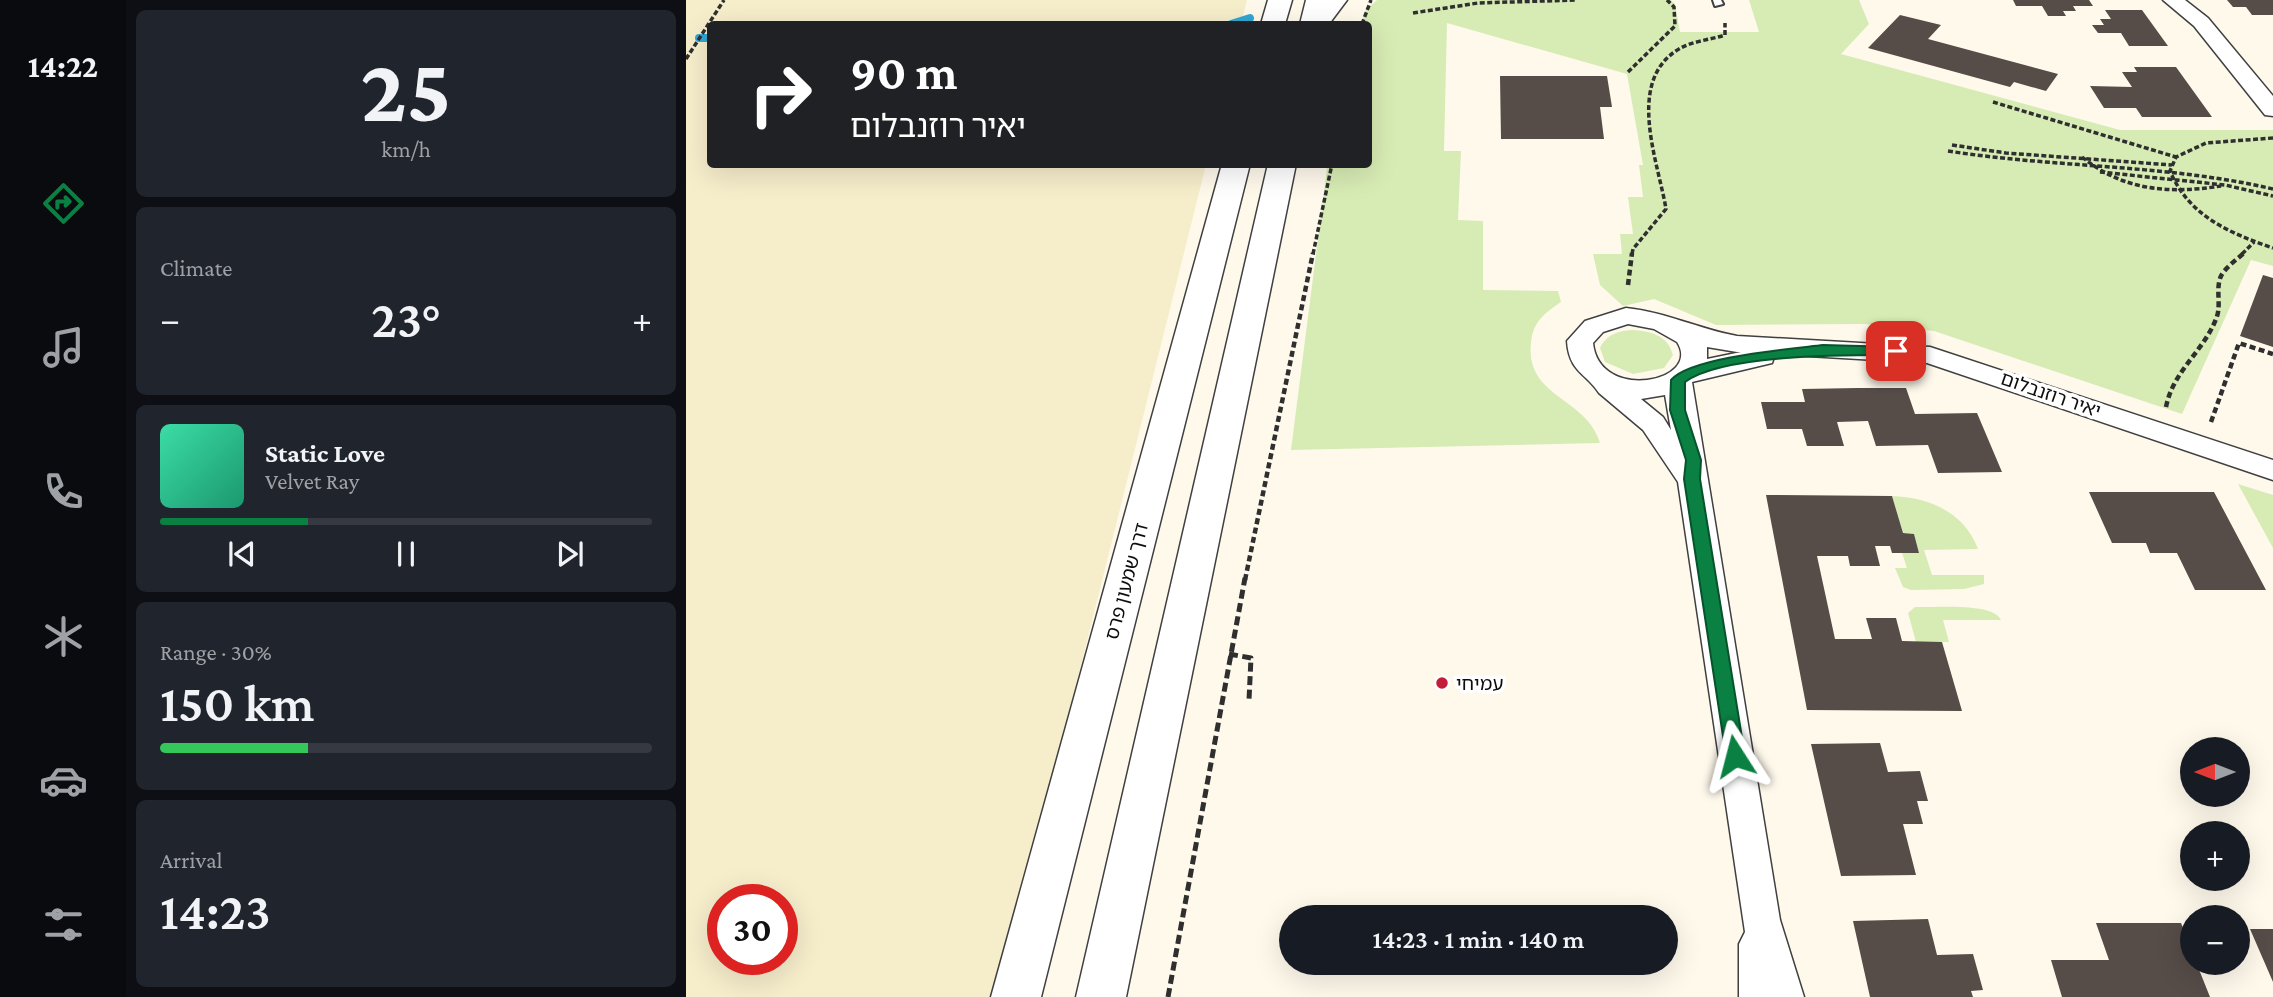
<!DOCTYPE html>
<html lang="en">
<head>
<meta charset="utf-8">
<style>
  :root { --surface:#171b24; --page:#20242c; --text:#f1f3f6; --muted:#9ea1a6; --line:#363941; --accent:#0b8043 }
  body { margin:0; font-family:"Crimson Pro","Noto Sans Hebrew",serif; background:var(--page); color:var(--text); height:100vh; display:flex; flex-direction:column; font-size:26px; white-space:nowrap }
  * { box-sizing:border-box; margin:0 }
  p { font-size:23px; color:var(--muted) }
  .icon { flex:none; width:38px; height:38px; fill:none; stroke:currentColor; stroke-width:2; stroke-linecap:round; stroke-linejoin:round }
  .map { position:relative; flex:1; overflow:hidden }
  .details { display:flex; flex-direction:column; gap:10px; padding:10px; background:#0d0f14; width:560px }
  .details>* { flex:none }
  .top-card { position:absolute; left:21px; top:21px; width:665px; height:147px; border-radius:7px; box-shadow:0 7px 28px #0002; background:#202124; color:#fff; overflow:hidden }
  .needle { width:46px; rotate:270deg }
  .tools { position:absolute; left:1494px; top:737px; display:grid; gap:14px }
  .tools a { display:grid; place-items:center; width:70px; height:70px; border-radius:50%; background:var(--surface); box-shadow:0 7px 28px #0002; font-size:35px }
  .speed { position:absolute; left:21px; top:884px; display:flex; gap:14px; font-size:35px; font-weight:700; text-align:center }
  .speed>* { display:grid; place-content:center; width:91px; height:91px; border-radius:50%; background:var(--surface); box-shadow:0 7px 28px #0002; line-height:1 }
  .speed .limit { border:10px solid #d22; background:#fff; color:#111 }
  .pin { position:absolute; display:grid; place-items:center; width:60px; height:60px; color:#fff; margin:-30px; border-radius:14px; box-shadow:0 4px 10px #0006 }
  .me { position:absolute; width:77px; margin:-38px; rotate:351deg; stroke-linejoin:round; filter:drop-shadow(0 0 5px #0008) }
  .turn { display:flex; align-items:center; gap:24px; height:147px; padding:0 28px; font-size:32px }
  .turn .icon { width:91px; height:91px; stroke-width:2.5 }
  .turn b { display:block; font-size:49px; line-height:60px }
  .big { font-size:52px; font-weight:600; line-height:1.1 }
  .details .widget { flex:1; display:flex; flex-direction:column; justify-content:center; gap:10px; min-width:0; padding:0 24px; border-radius:10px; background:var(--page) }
  .details .dial { align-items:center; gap:0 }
  .dial b { font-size:91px; line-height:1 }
  .song { display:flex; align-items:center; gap:21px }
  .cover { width:84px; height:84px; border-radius:10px; background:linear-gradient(135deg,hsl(160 70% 55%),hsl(160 70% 35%)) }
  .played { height:7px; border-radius:4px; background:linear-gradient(90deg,var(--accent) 30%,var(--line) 30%) }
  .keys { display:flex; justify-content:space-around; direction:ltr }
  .heat { display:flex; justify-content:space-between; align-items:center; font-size:38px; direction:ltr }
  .charge { height:10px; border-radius:5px; background:linear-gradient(90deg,#34c759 30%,var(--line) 0) }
  .trip { position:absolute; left:593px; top:905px; width:399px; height:70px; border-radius:35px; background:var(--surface); box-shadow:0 7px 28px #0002; font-weight:600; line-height:70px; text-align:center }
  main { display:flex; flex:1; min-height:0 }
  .dock { display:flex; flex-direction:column; width:126px; justify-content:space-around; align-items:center; background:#090b0e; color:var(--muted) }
  .dock .icon { width:49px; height:49px }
  .dock .current { color:var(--accent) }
  .dock b { font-size:32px; color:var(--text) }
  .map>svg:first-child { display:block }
</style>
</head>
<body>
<main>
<nav class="dock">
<b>14:22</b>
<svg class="icon current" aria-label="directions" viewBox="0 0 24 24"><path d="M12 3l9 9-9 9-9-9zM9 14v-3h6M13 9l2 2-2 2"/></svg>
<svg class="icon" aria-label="music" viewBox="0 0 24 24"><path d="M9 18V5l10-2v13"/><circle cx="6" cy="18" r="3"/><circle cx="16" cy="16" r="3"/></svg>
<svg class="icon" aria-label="phone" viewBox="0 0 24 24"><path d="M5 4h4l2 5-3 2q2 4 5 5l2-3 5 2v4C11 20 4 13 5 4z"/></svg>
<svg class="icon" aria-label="climate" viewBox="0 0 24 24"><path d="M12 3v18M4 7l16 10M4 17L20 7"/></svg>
<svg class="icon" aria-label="car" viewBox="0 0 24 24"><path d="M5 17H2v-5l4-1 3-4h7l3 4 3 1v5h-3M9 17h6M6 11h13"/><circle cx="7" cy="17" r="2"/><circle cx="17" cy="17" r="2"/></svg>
<svg class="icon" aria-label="filters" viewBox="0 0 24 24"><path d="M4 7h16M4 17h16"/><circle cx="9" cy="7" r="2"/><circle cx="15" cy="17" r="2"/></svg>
</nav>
<section class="details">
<div class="widget dial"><b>25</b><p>km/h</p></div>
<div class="widget"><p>Climate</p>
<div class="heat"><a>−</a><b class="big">23°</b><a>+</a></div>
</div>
<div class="widget">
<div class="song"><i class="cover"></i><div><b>Static Love</b><p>Velvet Ray</p></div></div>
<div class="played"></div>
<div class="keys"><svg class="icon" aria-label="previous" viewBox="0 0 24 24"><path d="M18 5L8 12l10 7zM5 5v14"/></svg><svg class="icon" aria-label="pause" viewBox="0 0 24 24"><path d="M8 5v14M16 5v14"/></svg><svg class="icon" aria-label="next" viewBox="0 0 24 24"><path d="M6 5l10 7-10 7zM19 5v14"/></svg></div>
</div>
<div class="widget"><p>Range · 30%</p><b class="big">150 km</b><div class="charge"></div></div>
<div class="widget"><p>Arrival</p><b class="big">14:23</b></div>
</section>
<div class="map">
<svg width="1587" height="997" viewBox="0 0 1587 997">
  <rect width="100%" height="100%" fill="#fff9ec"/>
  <path fill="#f6edcb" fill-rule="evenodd" d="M 0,0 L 561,0 L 555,24 L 24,24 L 24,164 L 520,165 L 312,997 L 0,997 ZM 37,900 L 96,900 L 96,959 L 37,959 Z"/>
  <path fill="#d7ebb4" d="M 691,0 L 985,0 L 989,4 L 994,32 L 1073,32 L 1063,0 L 1173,0 L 1183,24 L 1155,54 L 1434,130 L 1587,130 L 1587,266 L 1565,260 L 1496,414 L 1248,331 L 1179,324 L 1030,325 L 968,299 L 937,306 L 914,285 L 907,254 L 936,254 L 934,234 L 947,234 L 942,197 L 957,197 L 953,165 L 957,165 L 941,74 L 761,23 L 758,151 L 775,151 L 772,220 L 797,221 L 797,290 L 872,291 L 875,302 C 859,313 847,321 845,343 C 839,398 901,397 914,443 L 605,450 L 641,168 L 642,165 L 682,164 L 682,24 L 676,24 L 679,11 Z
    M 946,330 C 964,331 982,335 987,355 L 978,368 L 947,374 L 919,362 L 914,348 C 921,334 932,331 946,330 Z
    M 1552,484 L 1587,495 L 1587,548 Z
    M 1206,496 C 1243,497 1279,513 1292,549 L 1238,550 L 1246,575 L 1298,575 L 1298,584 L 1278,589 L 1225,590 L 1217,587 L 1209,568 L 1221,568 L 1216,553 L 1233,553 L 1228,534 L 1217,533 Z
    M 1229,607 C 1248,608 1307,602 1315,620 L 1257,620 L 1263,642 L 1230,642 L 1222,613 Z"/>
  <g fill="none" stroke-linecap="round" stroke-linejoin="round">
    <path stroke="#32a6d3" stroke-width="8" d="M 545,24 L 564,18
      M 13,38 L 24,38"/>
  </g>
  <path fill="#564c48" d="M 1327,0 L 1403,0 L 1407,6 L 1387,6 L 1390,11 L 1377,11 L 1380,16 L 1362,16 L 1356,6 L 1330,6 Z
    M 1541,0 L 1587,0 L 1587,15 L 1566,15 L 1560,7 L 1547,7 Z
    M 1419,10 L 1456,10 L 1482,46 L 1443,46 L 1435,33 L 1412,33 L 1406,25 L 1418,25 L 1414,19 L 1425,19 Z
    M 1214,15 L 1255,25 L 1242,39 L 1372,74 L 1360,91 L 1328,82 L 1324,87 L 1182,48 Z
    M 1448,67 L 1490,67 L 1526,117 L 1456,117 L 1450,108 L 1418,108 L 1404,86 L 1446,87 L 1436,72 L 1451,72 Z
    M 814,76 L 921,76 L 926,107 L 914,107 L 918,139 L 815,139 Z
    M 1577,275 L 1587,278 L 1587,347 L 1554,336 Z
    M 1172,388 L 1220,388 L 1229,414 L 1291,413 L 1316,472 L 1252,473 L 1242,445 L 1190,446 L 1182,421 L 1151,422 L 1158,446 L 1121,446 L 1116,429 L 1081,429 L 1075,402 L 1119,402 L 1116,389 Z
    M 1403,492 L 1528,492 L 1580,590 L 1509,590 L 1491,553 L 1464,553 L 1460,543 L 1426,543 Z
    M 1080,495 L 1206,496 L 1217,533 L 1228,534 L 1233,553 L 1206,553 L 1204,546 L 1189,546 L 1194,566 L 1164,566 L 1162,556 L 1131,556 L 1149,639 L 1186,639 L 1180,618 L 1210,618 L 1216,641 L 1256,642 L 1276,711 L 1121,710 Z
    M 1194,743 L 1202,772 L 1234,771 L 1242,801 L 1231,801 L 1237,824 L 1217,824 L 1230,875 L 1155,876 L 1125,744 Z
    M 1242,919 L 1251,955 L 1287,954 L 1297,990 L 1285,991 L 1287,997 L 1184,997 L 1167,921 Z
    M 1410,923 L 1495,923 L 1507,953 L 1507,962 L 1510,962 L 1524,997 L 1376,997 L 1365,960 L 1423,960 Z
    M 1564,929 L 1587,929 L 1587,982 Z"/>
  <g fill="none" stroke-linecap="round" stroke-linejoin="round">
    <defs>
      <path id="service" d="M 1027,0 L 1035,0 L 1037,4 L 1029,6 Z"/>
      <path id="minor" d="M 641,0 L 661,0 L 643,24 L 624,24 Z
        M 1477,0 L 1499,0 L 1522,18 L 1587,96 L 1587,116 L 1579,115 L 1508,26 Z
        M 940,308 C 979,312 1013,329 1051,336 L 1244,347 L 1587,460 L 1587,480 L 1241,363 L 1089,354 L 1086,363 L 1006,382 L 1094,920 L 1118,997 L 1053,997 L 1053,944 L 1059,932 L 992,482 L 957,430 L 913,393 C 900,373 883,372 881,341 L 899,321 ZM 942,324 L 968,329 L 991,342 C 1017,382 913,403 907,343 L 917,332 ZM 1021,347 L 1051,352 L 1055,352 L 1021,359 ZM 979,395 L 985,430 L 977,417 L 955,399 Z"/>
      <path id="tertiary" d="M 582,0 L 606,0 L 599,24 L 575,24 Z
        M 620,0 L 644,0 L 638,24 L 614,24 Z
        M 536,164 L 564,164 L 355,997 L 305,997 Z
        M 582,164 L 610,164 L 440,997 L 390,997 Z"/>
    </defs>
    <use href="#service" stroke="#404040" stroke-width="4"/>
    <use href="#minor" stroke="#404040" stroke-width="3"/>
    <use href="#tertiary" stroke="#404040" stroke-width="3"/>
    <path stroke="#2f2f2f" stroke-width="3.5" stroke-dasharray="5 2.5" stroke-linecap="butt" d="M 727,13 L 792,3 L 890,0
      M 676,24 L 685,0
      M 0,59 L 38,0
      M 942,72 L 989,26 L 988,7 L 981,0
      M 1307,102 L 1490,157
      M 1587,138 L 1520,143 L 1490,157 L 1484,171 C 1503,216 1543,233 1587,248
      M 1266,145 L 1320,153 L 1486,165
      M 1262,151 C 1370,168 1480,164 1587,189
      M 1396,157 C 1438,191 1483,194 1535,186
      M 1414,172 L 1539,185 L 1587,196
      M 627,254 L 646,164
      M 946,254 L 947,249 L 980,209 C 972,161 939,81 993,49 C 1006,41 1024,40 1039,35 L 1039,23
      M 1556,254 L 1568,242"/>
    <path stroke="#2f2f2f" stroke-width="4.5" stroke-dasharray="6 3.5" stroke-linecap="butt" d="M 942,285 L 946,253
      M 1480,407 C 1487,371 1517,352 1530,319 C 1536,306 1529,289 1535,276 C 1539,268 1551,259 1558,253
      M 1525,422 L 1553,343 L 1587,354
      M 559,580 L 627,253"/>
    <path stroke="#2f2f2f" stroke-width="5" stroke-dasharray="9 4.5" stroke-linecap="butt" d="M 543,654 L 565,658 L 563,700
      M 482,997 L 559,578"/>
    <use href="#service" fill="#fff" fill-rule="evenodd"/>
    <use href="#minor" fill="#fff" fill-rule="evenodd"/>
    <use href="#tertiary" fill="#fff" fill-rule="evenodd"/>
  </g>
  <path fill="#0b8043" stroke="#07532c" stroke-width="2" d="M 1137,345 L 1210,347 L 1217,351 L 1210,355 C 1162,355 1037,354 999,382 L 999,410 L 1015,460 L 1014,479 L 1059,756 L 1056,762 L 1042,762 L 1040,756 L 998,479 L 1000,460 L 984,410 L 985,380 C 1004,357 1104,349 1137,345 Z"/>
  <circle fill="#c31e39" stroke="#fff" stroke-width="2.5" cx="756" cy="683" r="7"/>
  <g text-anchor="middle" stroke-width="7" stroke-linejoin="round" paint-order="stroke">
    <g font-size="19" fill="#0d0d0d" stroke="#fff">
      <text transform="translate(1365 394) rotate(19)" y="7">יאיר רוזנבלום</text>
      <text transform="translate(440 581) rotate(-75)" y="7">דרך שמעון פרס</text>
    </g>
    <g font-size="19" fill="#0d0d0d" stroke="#fff" text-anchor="start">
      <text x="770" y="690">עמיחי</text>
    </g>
  </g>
</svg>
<div class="tools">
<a><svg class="needle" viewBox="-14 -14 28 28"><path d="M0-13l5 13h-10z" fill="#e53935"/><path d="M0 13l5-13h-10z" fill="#9ea1a6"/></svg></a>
<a>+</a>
<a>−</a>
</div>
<div class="speed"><div class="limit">30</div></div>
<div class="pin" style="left:1210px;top:351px;background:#d93025"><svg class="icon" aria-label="arrive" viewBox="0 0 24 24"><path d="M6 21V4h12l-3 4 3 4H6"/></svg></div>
<svg class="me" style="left:1049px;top:756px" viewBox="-20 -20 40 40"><path d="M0-17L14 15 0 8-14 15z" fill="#0b8043" stroke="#fff" stroke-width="4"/></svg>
<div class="trip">14:23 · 1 min · 140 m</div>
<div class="top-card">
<div class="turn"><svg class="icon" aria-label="right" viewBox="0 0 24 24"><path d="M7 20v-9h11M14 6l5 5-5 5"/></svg><div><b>90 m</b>יאיר רוזנבלום</div></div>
</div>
</div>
</main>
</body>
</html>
